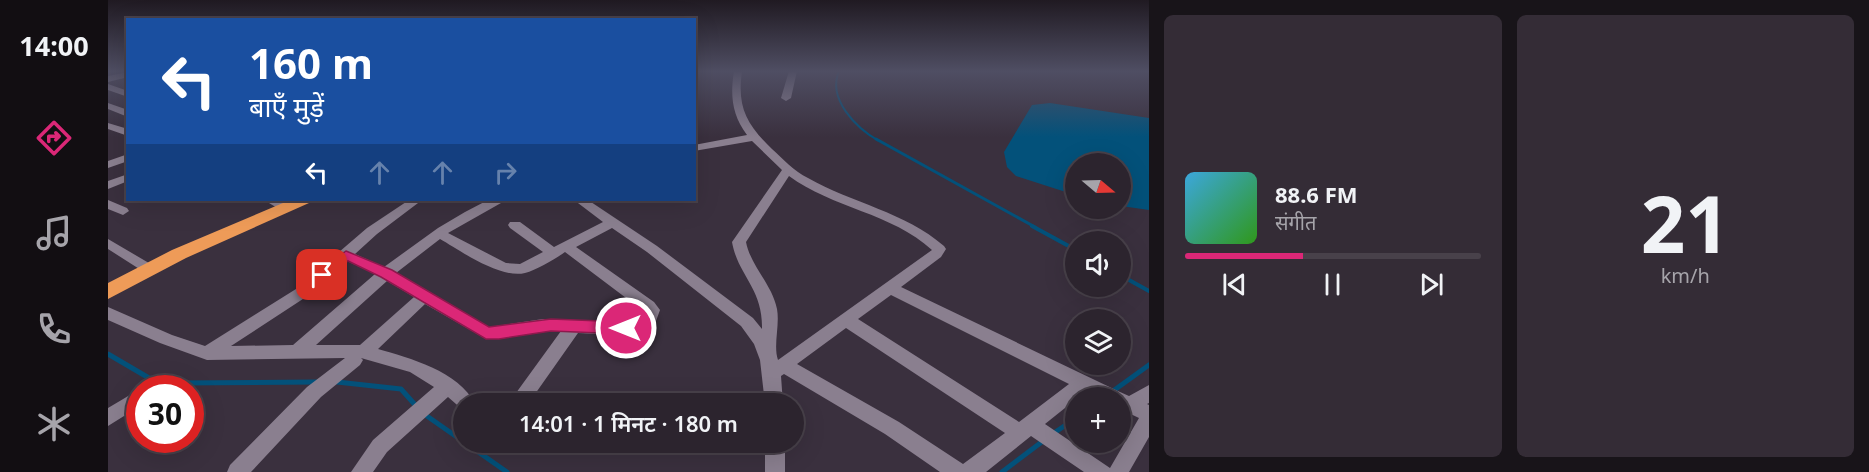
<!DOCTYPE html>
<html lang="hi">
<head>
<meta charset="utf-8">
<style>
  :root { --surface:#2c242e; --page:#342c36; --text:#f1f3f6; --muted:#a6a4aa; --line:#48414a; --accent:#db2777 }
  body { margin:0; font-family:"Noto Sans","Noto Sans Devanagari",sans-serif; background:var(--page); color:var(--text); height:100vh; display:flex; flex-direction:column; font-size:22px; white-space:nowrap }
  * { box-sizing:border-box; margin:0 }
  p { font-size:20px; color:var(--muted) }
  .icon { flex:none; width:33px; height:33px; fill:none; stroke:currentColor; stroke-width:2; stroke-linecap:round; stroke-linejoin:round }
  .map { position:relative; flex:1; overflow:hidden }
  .sheet { display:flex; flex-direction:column; gap:15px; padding:15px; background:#181419; width:720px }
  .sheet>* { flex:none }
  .banner { position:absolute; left:18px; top:18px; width:570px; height:183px; border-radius:0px; box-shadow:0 6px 24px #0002,0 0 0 2px var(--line); background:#1a4fa0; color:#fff; overflow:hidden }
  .needle { width:39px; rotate:109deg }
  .fabs { position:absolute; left:957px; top:153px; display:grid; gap:12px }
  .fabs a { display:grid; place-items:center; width:66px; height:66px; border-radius:50%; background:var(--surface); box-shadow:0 6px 24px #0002,0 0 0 2px var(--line); font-size:30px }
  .speed { position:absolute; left:18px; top:375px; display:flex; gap:12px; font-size:30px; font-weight:700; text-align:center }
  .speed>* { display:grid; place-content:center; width:78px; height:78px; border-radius:50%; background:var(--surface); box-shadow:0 6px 24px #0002,0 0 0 2px var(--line); line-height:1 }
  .speed .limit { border:9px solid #d22; background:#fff; color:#111 }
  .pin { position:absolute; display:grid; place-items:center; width:51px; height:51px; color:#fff; margin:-26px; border-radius:12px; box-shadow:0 3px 9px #0006 }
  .me { position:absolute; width:66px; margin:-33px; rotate:270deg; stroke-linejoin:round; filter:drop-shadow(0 0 4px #0008) }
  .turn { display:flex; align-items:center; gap:21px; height:126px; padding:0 24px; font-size:27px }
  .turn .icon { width:78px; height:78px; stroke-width:2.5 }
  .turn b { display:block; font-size:42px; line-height:51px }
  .lanes { display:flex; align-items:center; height:57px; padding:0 24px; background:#0003; justify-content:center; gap:30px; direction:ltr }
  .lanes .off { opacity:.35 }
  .sheet .tile { flex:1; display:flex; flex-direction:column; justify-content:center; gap:9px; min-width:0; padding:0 21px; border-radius:9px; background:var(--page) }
  .sheet .dial { align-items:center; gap:0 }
  .dial b { font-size:78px; line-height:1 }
  .song { display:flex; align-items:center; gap:18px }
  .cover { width:72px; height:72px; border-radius:9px; background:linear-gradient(135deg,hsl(200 70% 55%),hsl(110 70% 35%)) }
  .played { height:6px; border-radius:3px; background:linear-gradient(90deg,var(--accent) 40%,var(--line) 40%) }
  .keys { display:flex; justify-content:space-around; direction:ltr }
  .sheet .tiles { flex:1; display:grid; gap:15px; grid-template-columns:repeat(2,1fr) }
  .trip { position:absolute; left:345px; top:393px; width:351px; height:60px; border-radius:30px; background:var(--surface); box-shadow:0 6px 24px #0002,0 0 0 2px var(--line); font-weight:600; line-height:60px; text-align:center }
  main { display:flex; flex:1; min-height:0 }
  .tabs { display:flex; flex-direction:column; width:108px; justify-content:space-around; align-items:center; background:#120e12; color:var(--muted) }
  .tabs .icon { width:42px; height:42px }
  .tabs .active { color:var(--accent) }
  .tabs b { font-size:27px; color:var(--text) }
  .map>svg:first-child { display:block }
</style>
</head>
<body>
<main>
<nav class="tabs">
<b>14:00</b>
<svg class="icon active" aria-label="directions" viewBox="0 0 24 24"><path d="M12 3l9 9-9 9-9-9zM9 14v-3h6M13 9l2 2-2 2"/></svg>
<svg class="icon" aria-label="music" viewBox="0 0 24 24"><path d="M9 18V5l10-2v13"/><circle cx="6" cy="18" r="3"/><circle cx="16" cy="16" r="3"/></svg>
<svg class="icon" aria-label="phone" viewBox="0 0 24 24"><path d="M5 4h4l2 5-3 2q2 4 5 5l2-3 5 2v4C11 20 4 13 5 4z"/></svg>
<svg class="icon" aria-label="climate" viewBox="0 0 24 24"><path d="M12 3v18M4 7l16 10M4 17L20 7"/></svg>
</nav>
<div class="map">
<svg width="1041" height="472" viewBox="0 0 1041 472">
  <rect width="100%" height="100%" fill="#3a303e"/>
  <path fill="#03517a" d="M 942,103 L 1041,118 L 1041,210 L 1013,206 L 1012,164 L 968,164 L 967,195 L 908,176 L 899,167 L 896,152 L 924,105 Z"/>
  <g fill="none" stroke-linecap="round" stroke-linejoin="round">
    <path stroke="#03517a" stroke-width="2" d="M 731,71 C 719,99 748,128 771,141"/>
    <path stroke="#03517a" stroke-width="3" d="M 768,139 L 927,227"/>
    <path stroke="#03517a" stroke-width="4" d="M 924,226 L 968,250
      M 1012,275 L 1041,291"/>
    <path stroke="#03517a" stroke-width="5" d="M 0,354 L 41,378 L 72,383 L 209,382
      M 229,382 L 293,389 L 309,407
      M 1005,391 L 1041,365
      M 316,414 L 399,472
      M 946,433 L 968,418
      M 894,472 L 935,441"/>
    <path fill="#8a7f8f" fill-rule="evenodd" d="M 626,71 L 634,71 C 629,107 638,124 664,149 C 675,159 686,171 700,178 C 744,203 797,212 836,246 L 838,249 L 833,257 L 793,287 L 1012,392 L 1021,396 L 1041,385 L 1041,403 L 1039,404 L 1041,405 L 1041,437 L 1021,472 L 976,472 L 923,436 L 878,472 L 832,472 L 777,434 L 676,374 L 673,376 L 675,404 L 657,404 L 652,360 L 646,344 L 633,326 L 539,252 L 504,228 L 468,247 L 546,302 L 552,310 L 548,321 C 522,334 498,335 470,333 L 420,404 L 400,404 L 453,331 L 435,331 L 378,339 L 317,304 L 270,349 C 301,358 351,371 367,404 L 356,404 L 356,411 L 340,397 L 279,452 L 265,472 L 243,472 L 265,440 L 326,387 L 302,372 L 253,358 L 255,360 L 252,365 L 213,397 L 143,472 L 119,472 L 122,465 L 199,387 L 237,358 L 99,360 L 52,343 L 0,320 L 0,307 L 64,335 L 97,346 L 188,289 L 259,228 L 301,200 L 314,200 L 269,234 L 247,254 L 276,267 L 330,228 L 357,212 L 380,200 L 395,200 L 393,203 L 340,233 L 398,263 L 412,264 L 435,252 L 402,228 L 400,225 L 402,222 L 412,222 L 446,247 L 495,222 L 466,200 L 480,200 L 549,246 L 645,318 L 654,329 C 655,288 630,276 624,242 L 674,170 L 644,141 L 586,151 L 586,145 L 639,135 C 624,115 622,96 626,71 ZM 681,176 C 724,208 784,213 824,250 L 670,360 C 665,346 672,325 669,309 C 664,284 643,267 638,242 ZM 332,239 C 353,251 392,279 417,273 C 429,270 447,259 457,252 L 534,310 L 535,314 L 525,319 L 506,322 L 435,319 L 381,327 L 288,273 ZM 239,261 L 267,274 L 185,345 L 123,346 L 198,297 ZM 279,281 L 306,297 L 252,345 L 208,345 ZM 783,295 L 961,384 L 911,422 L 750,319 ZM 738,328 L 897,433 L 855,464 L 791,422 L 689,364 ZM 977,392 L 988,398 L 1012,398 L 1012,409 L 1031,418 L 1002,468 L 937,424 Z
      M 681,71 L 689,71 L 683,98 L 678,101 L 673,98 Z
      M 20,72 L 20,77 L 0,82 L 0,76 Z
      M 0,84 L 20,91 L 20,97 L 0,90 Z
      M 0,103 L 20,110 L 20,117 L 0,109 Z
      M 0,123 L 20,129 L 20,136 L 0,129 Z
      M 20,154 L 20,161 L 0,168 L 0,161 Z
      M 20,174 L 20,181 L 0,189 L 0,181 Z
      M 0,200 L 19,208 L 21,211 L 15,215 L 0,209 Z
      M 156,200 L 170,200 L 182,208 L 176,212 Z
      M 0,239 L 46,266 L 48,269 L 46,272 L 36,272 L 0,249 Z
      M 45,379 L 51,381 L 54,386 L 53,388 L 32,388 L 35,383 Z
      M 32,389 L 32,406 L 0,426 L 0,408 Z
      M 422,442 L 449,442 L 451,446 L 448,452 L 441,455 L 425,448 Z
      M 657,442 L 677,442 L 677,472 L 657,472 Z"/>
    <path fill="#ee9b58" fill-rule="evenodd" d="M 182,200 L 203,200 L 201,203 L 78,258 L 0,299 L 0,283 L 64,250 Z"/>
  </g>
  <linearGradient id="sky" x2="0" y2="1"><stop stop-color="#201a22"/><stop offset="0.52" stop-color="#4f4e63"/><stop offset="1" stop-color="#4f4e63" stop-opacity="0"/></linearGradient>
  <rect width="1041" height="137" fill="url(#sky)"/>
  <path fill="#db2777" stroke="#8e194d" stroke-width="1.5" d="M 238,251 L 284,270 L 381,327 L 443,319 L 518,322 L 527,328 L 518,334 L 443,331 L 391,339 L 378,339 L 273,277 L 240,261 L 219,279 L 209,279 L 207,275 L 209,272 Z"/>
</svg>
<div class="fabs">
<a><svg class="needle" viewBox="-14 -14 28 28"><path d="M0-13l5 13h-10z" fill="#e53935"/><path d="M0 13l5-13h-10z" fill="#a6a4aa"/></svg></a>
<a><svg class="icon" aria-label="sound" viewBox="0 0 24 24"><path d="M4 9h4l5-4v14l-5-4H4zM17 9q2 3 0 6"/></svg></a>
<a><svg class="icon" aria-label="layers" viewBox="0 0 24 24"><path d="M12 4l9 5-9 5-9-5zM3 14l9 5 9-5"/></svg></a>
<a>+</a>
</div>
<div class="speed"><div class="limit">30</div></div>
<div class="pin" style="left:214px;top:275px;background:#d93025"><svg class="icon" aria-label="arrive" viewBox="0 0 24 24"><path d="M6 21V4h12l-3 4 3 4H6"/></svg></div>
<svg class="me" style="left:518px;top:328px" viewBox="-20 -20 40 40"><circle r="17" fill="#db2777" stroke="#fff" stroke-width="3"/><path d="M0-11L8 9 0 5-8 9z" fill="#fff"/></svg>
<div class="trip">14:01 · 1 मिनट · 180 m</div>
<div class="banner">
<div class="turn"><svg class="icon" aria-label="left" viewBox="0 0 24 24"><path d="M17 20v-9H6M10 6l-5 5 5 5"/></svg><div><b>160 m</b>बाएँ मुड़ें</div></div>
<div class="lanes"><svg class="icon" aria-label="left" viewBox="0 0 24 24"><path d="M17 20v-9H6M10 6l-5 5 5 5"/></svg><svg class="icon off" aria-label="ahead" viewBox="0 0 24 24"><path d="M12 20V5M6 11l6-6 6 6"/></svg><svg class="icon off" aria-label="ahead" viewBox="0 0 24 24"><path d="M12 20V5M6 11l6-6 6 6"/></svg><svg class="icon off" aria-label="right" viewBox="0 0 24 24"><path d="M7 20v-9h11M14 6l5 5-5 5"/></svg></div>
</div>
</div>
<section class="sheet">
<div class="tiles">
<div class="tile">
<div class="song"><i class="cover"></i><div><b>88.6 FM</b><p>संगीत</p></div></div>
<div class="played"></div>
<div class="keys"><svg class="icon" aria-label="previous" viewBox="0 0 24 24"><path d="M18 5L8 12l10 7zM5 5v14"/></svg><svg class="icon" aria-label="pause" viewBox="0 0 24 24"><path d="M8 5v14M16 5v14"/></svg><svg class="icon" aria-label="next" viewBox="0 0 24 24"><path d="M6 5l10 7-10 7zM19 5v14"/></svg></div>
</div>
<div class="tile dial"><b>21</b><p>km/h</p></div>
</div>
</section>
</main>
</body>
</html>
